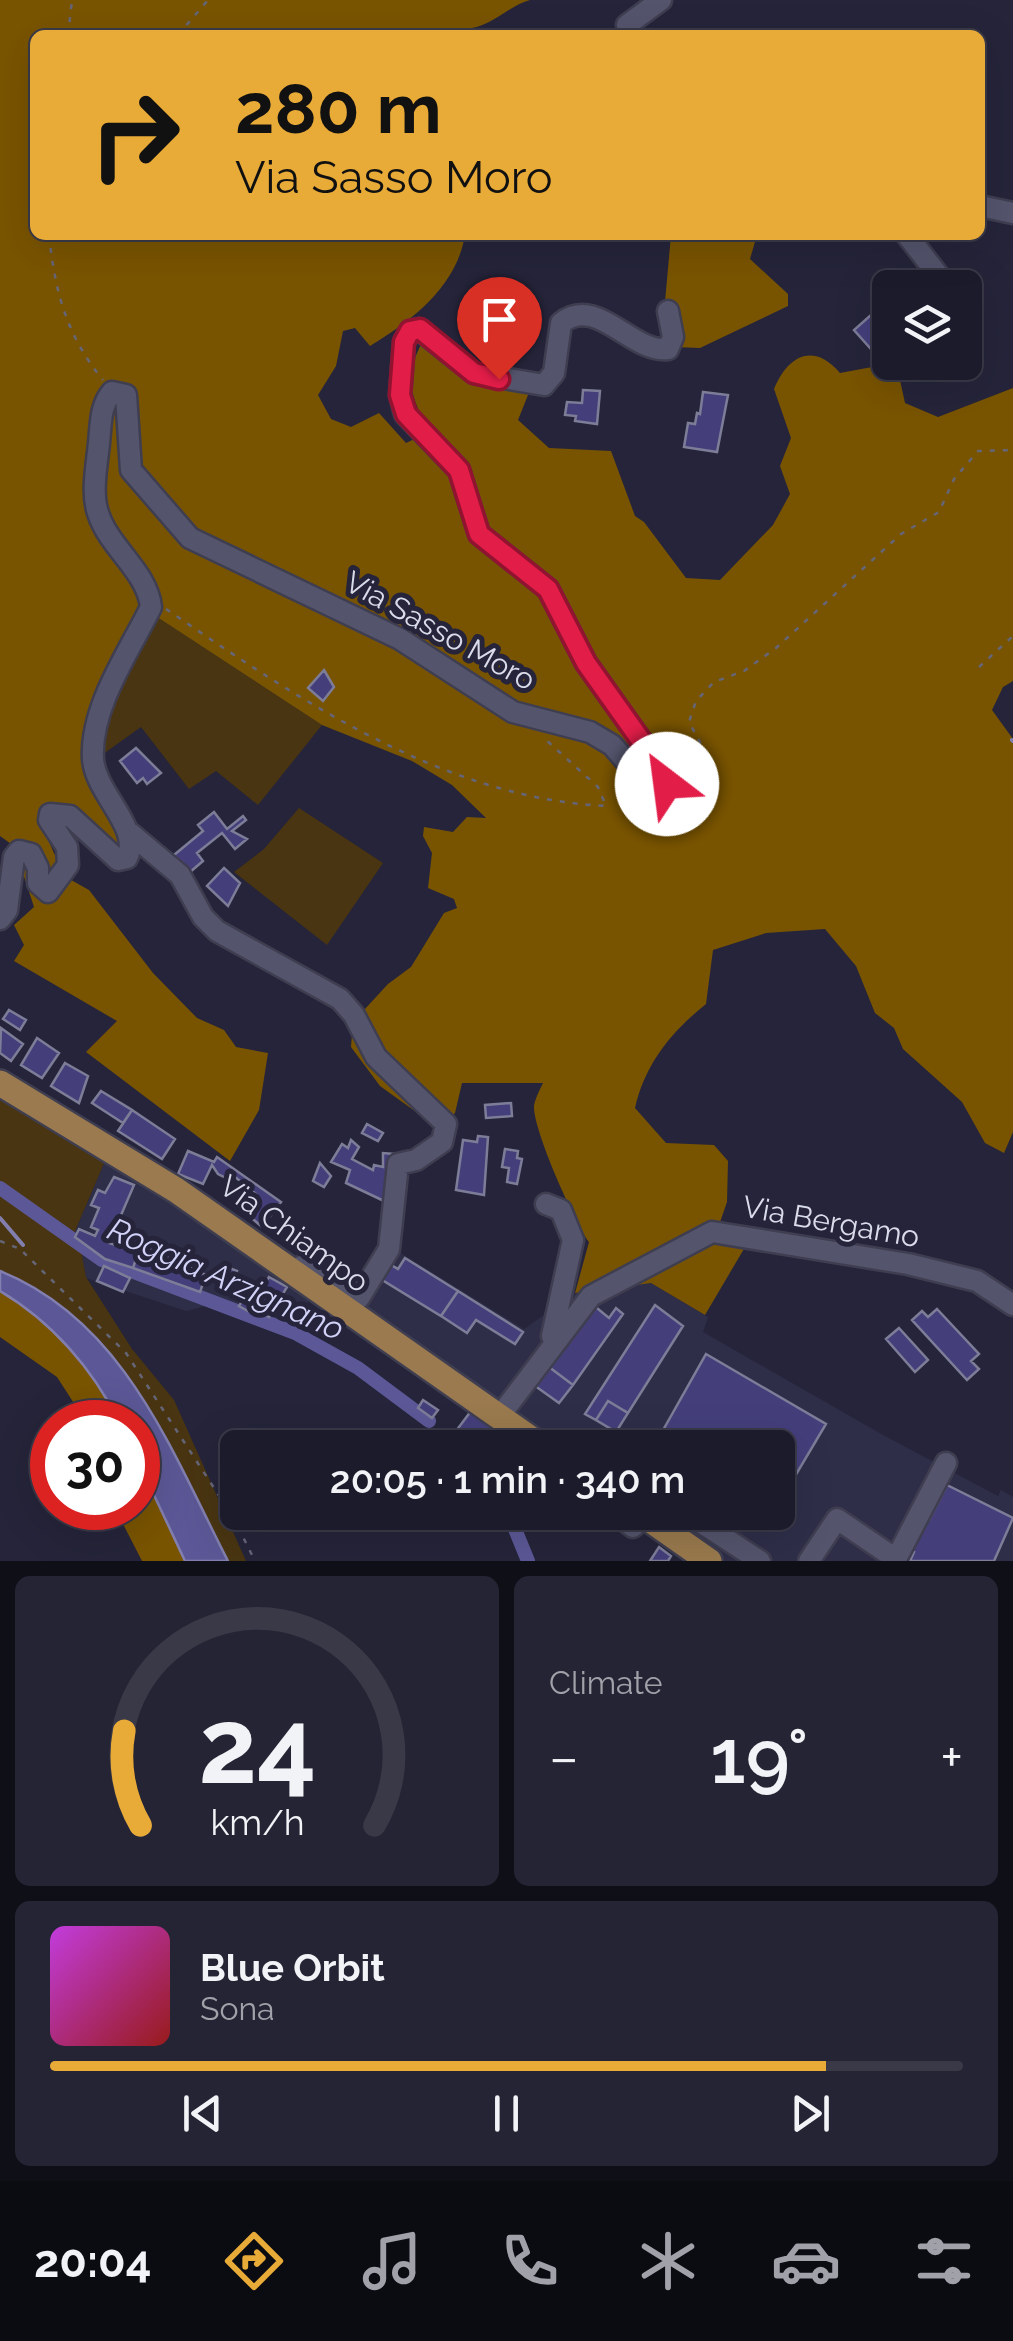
<!DOCTYPE html>
<html lang="en">
<head>
<meta charset="utf-8">
<style>
  :root { --surface:#1c1b2c; --page:#252434; --text:#f1f3f6; --muted:#a0a1a9; --line:#3a3948; --accent:#e9ab38 }
  body { margin:0; font-family:Raleway,sans-serif; background:var(--page); color:var(--text); height:100vh; display:flex; flex-direction:column; font-size:38px; white-space:nowrap }
  * { box-sizing:border-box; margin:0 }
  p { font-size:32px; color:var(--muted) }
  .icon { flex:none; width:55px; height:55px; fill:none; stroke:currentColor; stroke-width:2; stroke-linecap:round; stroke-linejoin:round }
  .map { position:relative; height:1561px; overflow:hidden }
  .details { display:flex; flex-direction:column; gap:15px; padding:15px; background:#0f0f18; flex:1 }
  .details>* { flex:none }
  .banner { position:absolute; left:30px; top:30px; width:955px; height:210px; border-radius:15px; box-shadow:0 10px 40px #0002,0 0 0 2px var(--line); background:#e9ab38; color:#111; overflow:hidden }
  .tools { position:absolute; left:872px; top:270px; display:grid; gap:20px }
  .tools a { display:grid; place-items:center; width:110px; height:110px; border-radius:15px; background:var(--surface); box-shadow:0 10px 40px #0002,0 0 0 2px var(--line); font-size:50px }
  .speed { position:absolute; left:30px; top:1400px; display:flex; gap:20px; font-size:50px; font-weight:700; text-align:center }
  .speed>* { display:grid; place-content:center; width:130px; height:130px; border-radius:50%; background:var(--surface); box-shadow:0 10px 40px #0002,0 0 0 2px var(--line); line-height:1 }
  .speed .limit { border:15px solid #d22; background:#fff; color:#111 }
  .pin { position:absolute; display:grid; place-items:center; width:85px; height:85px; color:#fff; margin:-102px -42px; border-radius:50% 50% 50% 0; rotate:-45deg; box-shadow:0 0 10px #0007 }
  .pin .icon { rotate:45deg }
  .me { position:absolute; width:110px; margin:-55px; rotate:330deg; stroke-linejoin:round; filter:drop-shadow(0 0 8px #0008) }
  .turn { display:flex; align-items:center; gap:35px; height:210px; padding:0 40px; font-size:45px }
  .turn .icon { width:130px; height:130px; stroke-width:2.5 }
  .turn b { display:block; font-size:70px; line-height:85px }
  .big { font-size:75px; font-weight:600; line-height:1.1 }
  .details .widget { flex:1; display:flex; flex-direction:column; justify-content:center; gap:15px; min-width:0; padding:0 35px; border-radius:15px; background:var(--page) }
  .details .dial { align-items:center; gap:0 }
  .dial svg { height:260px; overflow:visible; fill:none; stroke:var(--line); stroke-width:7; stroke-linecap:round; text-anchor:middle }
  .dial text { fill:var(--text); stroke:none }
  .song { display:flex; align-items:center; gap:30px }
  .cover { width:120px; height:120px; border-radius:15px; background:linear-gradient(135deg,hsl(290 70% 55%),hsl(0 70% 35%)) }
  .played { height:10px; border-radius:5px; background:linear-gradient(90deg,var(--accent) 85%,var(--line) 85%) }
  .keys { display:flex; justify-content:space-around; direction:ltr }
  .heat { display:flex; justify-content:space-between; align-items:center; font-size:55px; direction:ltr }
  .details .tiles { flex:1; display:grid; gap:15px; grid-template-columns:1fr 1fr }
  .widget:last-child { grid-column:span 2 }
  .trip { position:absolute; left:220px; top:1430px; width:575px; height:100px; border-radius:15px; background:var(--surface); box-shadow:0 10px 40px #0002,0 0 0 2px var(--line); font-weight:600; line-height:100px; text-align:center }
  .menu { display:flex; height:160px; justify-content:space-around; align-items:center; background:#0b0b12; color:var(--muted) }
  .menu .icon { width:70px; height:70px }
  .menu .on { color:var(--accent) }
  .menu b { font-size:45px; color:var(--text) }
  .map>svg:first-child { display:block }
</style>
</head>
<body>
<div class="map">
<svg width="1013" height="1561" viewBox="0 0 1013 1561">
  <rect width="100%" height="100%" fill="#25243a"/>
  <path fill="#2e2e49" d="M 111,1147 L 313,1294 L 291,1329 L 222,1302 L 186,1311 L 86,1278 L 80,1245 L 73,1236 Z
    M 394,1249 L 524,1329 L 581,1289 L 651,1283 L 708,1317 L 703,1332 L 883,1435 L 998,1496 L 1001,1490 L 1013,1497 L 1013,1561 L 697,1561 L 626,1513 L 778,1512 L 778,1448 L 532,1447 L 345,1316 Z"/>
  <path fill="#493511" d="M 151,613 L 322,725 L 258,805 L 216,771 L 189,789 L 141,727 L 99,757 L 83,746 Z
    M 299,808 L 383,863 L 327,945 L 234,872 L 264,849 Z
    M 0,1080 L 111,1147 L 73,1236 L 80,1245 L 86,1277 L 132,1349 L 174,1400 L 246,1561 L 228,1561 C 169,1447 127,1325 0,1271 Z"/>
  <path fill="#795400" d="M 0,0 L 530,0 C 506,7 492,27 466,29 L 464,35 L 35,35 L 35,235 L 465,235 C 456,288 412,320 370,346 L 355,328 L 343,331 L 336,366 L 318,395 L 331,419 L 351,427 L 379,413 L 406,443 L 430,432 C 409,395 403,375 426,335 L 455,357 L 530,390 L 518,420 L 549,448 L 611,451 L 635,516 L 644,522 L 686,578 L 720,580 L 773,525 L 790,494 L 780,466 L 791,438 L 774,389 C 788,355 814,342 840,373 L 888,364 L 898,371 L 905,403 L 938,417 L 1013,388 L 1013,681 L 1003,687 L 992,710 L 1013,739 L 1013,1132 L 1004,1153 L 985,1143 L 962,1102 L 903,1049 L 894,1028 L 875,1013 L 856,966 L 825,929 L 766,933 L 713,950 L 706,1004 C 671,1032 645,1064 635,1108 L 666,1143 L 714,1145 L 728,1161 L 727,1202 L 718,1228 L 751,1237 L 705,1315 L 651,1283 L 575,1293 L 589,1242 C 574,1221 533,1130 534,1106 C 535,1099 540,1089 543,1083 L 462,1083 L 455,1113 L 437,1127 L 380,1086 L 351,1047 L 353,1022 L 388,984 L 411,967 L 444,913 L 457,908 L 454,899 L 428,888 L 432,853 L 423,836 L 424,827 L 453,832 L 467,817 L 486,818 L 452,785 L 412,761 L 322,725 L 151,613 L 83,746 L 99,757 L 128,824 L 123,855 L 44,809 L 39,819 L 64,876 L 89,890 L 153,973 L 197,1018 L 224,1030 L 236,1047 L 268,1053 L 259,1110 L 230,1161 L 86,1052 L 117,1021 L 14,961 L 24,945 L 14,925 L 34,907 L 14,846 L 0,836 Z
    M 671,235 L 757,235 L 750,259 L 788,294 L 788,306 L 700,348 L 675,347 L 662,335 Z
    M 0,1291 C 51,1321 93,1369 119,1422 L 86,1422 L 57,1377 L 0,1337 Z
    M 138,1461 L 185,1561 L 142,1561 L 123,1524 L 121,1508 L 138,1508 Z"/>
  <path fill="#5c5897" stroke="#827fb0" stroke-width="2.5" d="M 0,1271 C 124,1321 171,1450 228,1561 L 185,1561 L 138,1461 L 138,1422 L 119,1422 C 93,1369 51,1321 0,1291 Z"/>
  <g fill="none" stroke-linecap="round" stroke-linejoin="round">
    <path stroke="#827fb0" stroke-width="4" d="M 1012,740 L 1013,741
      M 0,1218 L 23,1245"/>
    <path stroke="#5c5897" stroke-width="14" d="M 0,1188 L 102,1260 L 295,1333 L 358,1368 L 429,1421
      M 508,1512 L 528,1561"/>
  </g>
  <path fill="#443f7b" stroke="#7d7d98" stroke-width="2.5" d="M 890,298 L 890,330 L 870,348 L 854,330 Z
    M 479,306 L 528,329 L 522,346 L 488,333 L 485,342 L 468,336 Z
    M 583,390 L 600,391 L 597,424 L 575,421 L 576,416 L 565,415 L 567,402 L 582,403 Z
    M 703,392 L 728,395 L 717,452 L 684,447 L 688,423 L 695,424 L 697,413 L 700,414 Z
    M 324,670 L 334,687 L 323,701 L 308,688 Z
    M 136,748 L 161,773 L 147,784 L 143,778 L 137,783 L 120,761 Z
    M 214,812 L 227,829 L 243,816 L 246,820 L 232,831 L 247,839 L 235,849 L 222,833 L 197,853 L 203,861 L 189,873 L 174,855 L 203,831 L 198,825 Z
    M 224,868 L 240,883 L 228,906 L 207,886 Z
    M 9,1010 L 26,1020 L 20,1030 L 3,1019 Z
    M 1,1028 L 23,1044 L 11,1061 L 0,1053 Z
    M 37,1038 L 59,1053 L 42,1078 L 21,1065 Z
    M 65,1063 L 88,1076 L 79,1103 L 51,1086 Z
    M 101,1091 L 132,1110 L 123,1123 L 92,1103 Z
    M 511,1103 L 512,1116 L 486,1118 L 485,1105 Z
    M 132,1110 L 175,1139 L 162,1159 L 118,1131 Z
    M 367,1124 L 383,1133 L 378,1141 L 362,1133 Z
    M 478,1136 L 488,1137 L 484,1195 L 456,1190 L 463,1140 L 477,1142 Z
    M 351,1140 L 359,1147 L 352,1159 L 373,1170 L 374,1165 L 383,1167 L 383,1153 L 394,1154 L 392,1186 L 384,1201 L 346,1183 L 350,1170 L 331,1162 L 342,1144 L 348,1148 Z
    M 505,1149 L 518,1151 L 517,1158 L 522,1159 L 517,1184 L 507,1182 L 509,1168 L 502,1167 Z
    M 188,1151 L 214,1162 L 217,1157 L 281,1202 L 262,1227 L 246,1213 L 256,1194 L 234,1176 L 230,1180 L 218,1174 L 212,1165 L 203,1184 L 178,1174 Z
    M 320,1163 L 331,1176 L 324,1187 L 313,1181 Z
    M 114,1177 L 134,1185 L 109,1243 L 138,1252 L 133,1268 L 105,1259 L 75,1237 L 79,1229 L 95,1236 L 98,1230 L 91,1227 L 99,1208 L 91,1205 L 98,1190 L 105,1193 Z
    M 141,1245 L 206,1275 L 200,1292 L 133,1268 Z
    M 405,1258 L 458,1291 L 441,1316 L 379,1278 L 388,1263 L 398,1269 Z
    M 104,1266 L 130,1278 L 123,1292 L 97,1281 Z
    M 224,1266 L 237,1271 L 230,1287 L 217,1282 Z
    M 269,1277 L 287,1287 L 269,1317 L 259,1311 L 257,1316 L 239,1306 L 244,1298 L 253,1303 Z
    M 458,1291 L 523,1332 L 515,1344 L 476,1320 L 467,1333 L 441,1316 Z
    M 592,1304 L 609,1318 L 616,1308 L 623,1314 L 573,1385 L 545,1364 Z
    M 655,1305 L 683,1326 L 628,1413 L 608,1401 L 596,1420 L 585,1414 Z
    M 937,1309 L 979,1354 L 971,1361 L 979,1369 L 967,1380 L 912,1320 L 922,1311 L 928,1317 Z
    M 899,1328 L 928,1360 L 915,1372 L 886,1339 Z
    M 706,1354 L 826,1424 L 778,1505 L 778,1448 L 653,1448 Z
    M 545,1364 L 573,1385 L 559,1403 L 531,1383 Z
    M 423,1400 L 438,1410 L 432,1418 L 418,1408 Z
    M 608,1401 L 628,1413 L 616,1432 L 596,1420 Z
    M 471,1411 L 491,1427 L 481,1441 L 489,1448 L 469,1448 L 453,1435 Z
    M 947,1485 L 1013,1518 L 994,1561 L 910,1561 L 914,1552 L 906,1547 L 922,1517 L 929,1520 Z
    M 513,1512 L 536,1512 L 538,1518 L 518,1525 Z
    M 659,1547 L 671,1556 L 668,1561 L 650,1561 Z"/>
  <g fill="none" stroke-linecap="round" stroke-linejoin="round">
    <defs>
      <path id="minor" d="M 627,25 L 661,0
        M 980,206 L 1013,213
        M 907,235 L 938,275
        M 130,833 L 180,875 L 203,917 L 217,931 L 340,999 L 354,1015 L 376,1057 L 446,1124 L 442,1142 L 416,1160 L 398,1164 L 389,1249 L 359,1298 L 304,1265 L 292,1272
        M 0,919 L 7,910 L 14,857 L 19,851 L 31,854 L 38,868 L 38,883 L 48,892 L 68,865 L 67,847 L 49,820 L 50,814 L 70,816 L 118,860 L 127,858 C 142,828 95,793 93,759 C 90,707 129,652 151,607 C 147,571 109,548 98,513 C 91,492 97,465 99,443 C 101,424 100,406 112,392 L 126,395 L 131,470 L 190,538 L 400,639 L 513,712 L 590,732 L 612,745 L 644,782 L 665,789 L 662,770 L 586,663 L 548,589 L 479,534 L 459,470 L 405,414 L 400,395 L 404,342 L 410,331 L 419,329 L 474,373 L 544,385 L 554,373 L 561,323 C 597,294 632,354 668,349 L 673,337 L 668,311
        M 546,1204 L 561,1210 L 573,1240 L 552,1336
        M 499,1417 L 591,1296 L 712,1232 L 908,1264 L 977,1281 L 1013,1305
        M 613,1512 L 633,1527 L 648,1512
        M 685,1512 L 760,1561
        M 809,1561 L 837,1519 L 896,1559
        M 895,1561 L 946,1463"/>
      <path id="major" d="M 0,1083 L 176,1190 L 544,1448
        M 639,1512 L 709,1561"/>
    </defs>
    <use href="#minor" stroke="#3f3e51" stroke-width="25"/>
    <use href="#major" stroke="#3f3e51" stroke-width="30"/>
    <path stroke="#656578" stroke-width="2.5" stroke-dasharray="5 8" stroke-linecap="butt" d="M 68,35 L 72,0
      M 178,35 L 208,0
      M 49,235 C 55,291 66,335 103,380
      M 166,609 C 298,699 443,798 606,806 L 598,787 L 545,739
      M 979,667 L 1013,636
      M 682,793 L 705,794 L 713,766 L 689,722 L 696,701 L 714,682 L 744,671 L 776,648 L 901,534 L 939,512 L 954,479 L 978,451 L 1013,450
      M 0,1241 L 20,1249 L 126,1353 L 233,1517 L 255,1561"/>
    <use href="#minor" stroke="#54546d" stroke-width="20"/>
    <use href="#major" stroke="#9a7a4e" stroke-width="25"/>
  </g>
  <g fill="none" stroke-linecap="round" stroke-linejoin="round">
    <defs>
      <path id="route" d="M 499,379 L 474,373 L 420,329 L 410,331 L 404,342 L 400,395 L 406,414 L 459,470 L 479,534 L 548,589 L 586,663 L 662,770 L 667,784"/>
    </defs>
    <use href="#route" stroke="#92132f" stroke-width="25"/>
    <use href="#route" stroke="#e11d48" stroke-width="18"/>
  </g>
  <g text-anchor="middle" stroke-width="10" stroke-linejoin="round" paint-order="stroke">
    <g font-size="30" fill="#dadbea" stroke="#25243a">
      <text transform="translate(440 631) rotate(29)" y="10">Via Sasso Moro</text>
      <text transform="translate(831 1222) rotate(10)" y="10">Via Bergamo</text>
      <text transform="translate(294 1234) rotate(36)" y="10">Via Chiampo</text>
    </g>
    <g font-size="32" font-style="italic" fill="#d2d2f8" stroke="#25243a">
      <text transform="translate(226 1279) rotate(24)" y="11">Roggia Arzignano</text>
    </g>
  </g>
</svg>
<div class="tools">
<a><svg class="icon" aria-label="layers" viewBox="0 0 24 24"><path d="M12 4l9 5-9 5-9-5zM3 14l9 5 9-5"/></svg></a>
</div>
<div class="speed"><div class="limit">30</div></div>
<div class="pin" style="left:499px;top:379px;background:#d93025"><svg class="icon" aria-label="arrive" viewBox="0 0 24 24"><path d="M6 21V4h12l-3 4 3 4H6"/></svg></div>
<svg class="me" style="left:667px;top:784px" viewBox="-20 -20 40 40"><circle r="19" fill="#fff"/><path d="M0-13L10 11 0 6-10 11z" fill="#e11d48"/></svg>
<div class="trip">20:05 · 1 min · 340 m</div>
<div class="banner">
<div class="turn"><svg class="icon" aria-label="right" viewBox="0 0 24 24"><path d="M7 20v-9h11M14 6l5 5-5 5"/></svg><div><b>280 m</b>Via Sasso Moro</div></div>
</div>
</div>
<section class="details">
<div class="tiles">
<div class="widget dial"><svg viewBox="0 0 100 80">
<path d="M14 69A42 42 0 1 1 86 69"/>
<path d="M14 69A42 42 0 0 1 9 40" stroke="#e9ab38"/>
<text x="50" y="56" font-size="32" font-weight="700">24</text>
<text x="50" y="72" font-size="11">km/h</text>
</svg></div>
<div class="widget"><p>Climate</p>
<div class="heat"><a>−</a><b class="big">19°</b><a>+</a></div>
</div>
<div class="widget">
<div class="song"><i class="cover"></i><div><b>Blue Orbit</b><p>Sona</p></div></div>
<div class="played"></div>
<div class="keys"><svg class="icon" aria-label="previous" viewBox="0 0 24 24"><path d="M18 5L8 12l10 7zM5 5v14"/></svg><svg class="icon" aria-label="pause" viewBox="0 0 24 24"><path d="M8 5v14M16 5v14"/></svg><svg class="icon" aria-label="next" viewBox="0 0 24 24"><path d="M6 5l10 7-10 7zM19 5v14"/></svg></div>
</div>
</div>
</section>
<nav class="menu">
<b>20:04</b>
<svg class="icon on" aria-label="directions" viewBox="0 0 24 24"><path d="M12 3l9 9-9 9-9-9zM9 14v-3h6M13 9l2 2-2 2"/></svg>
<svg class="icon" aria-label="music" viewBox="0 0 24 24"><path d="M9 18V5l10-2v13"/><circle cx="6" cy="18" r="3"/><circle cx="16" cy="16" r="3"/></svg>
<svg class="icon" aria-label="phone" viewBox="0 0 24 24"><path d="M5 4h4l2 5-3 2q2 4 5 5l2-3 5 2v4C11 20 4 13 5 4z"/></svg>
<svg class="icon" aria-label="climate" viewBox="0 0 24 24"><path d="M12 3v18M4 7l16 10M4 17L20 7"/></svg>
<svg class="icon" aria-label="car" viewBox="0 0 24 24"><path d="M5 17H2v-5l4-1 3-4h7l3 4 3 1v5h-3M9 17h6M6 11h13"/><circle cx="7" cy="17" r="2"/><circle cx="17" cy="17" r="2"/></svg>
<svg class="icon" aria-label="filters" viewBox="0 0 24 24"><path d="M4 7h16M4 17h16"/><circle cx="9" cy="7" r="2"/><circle cx="15" cy="17" r="2"/></svg>
</nav>
</body>
</html>
